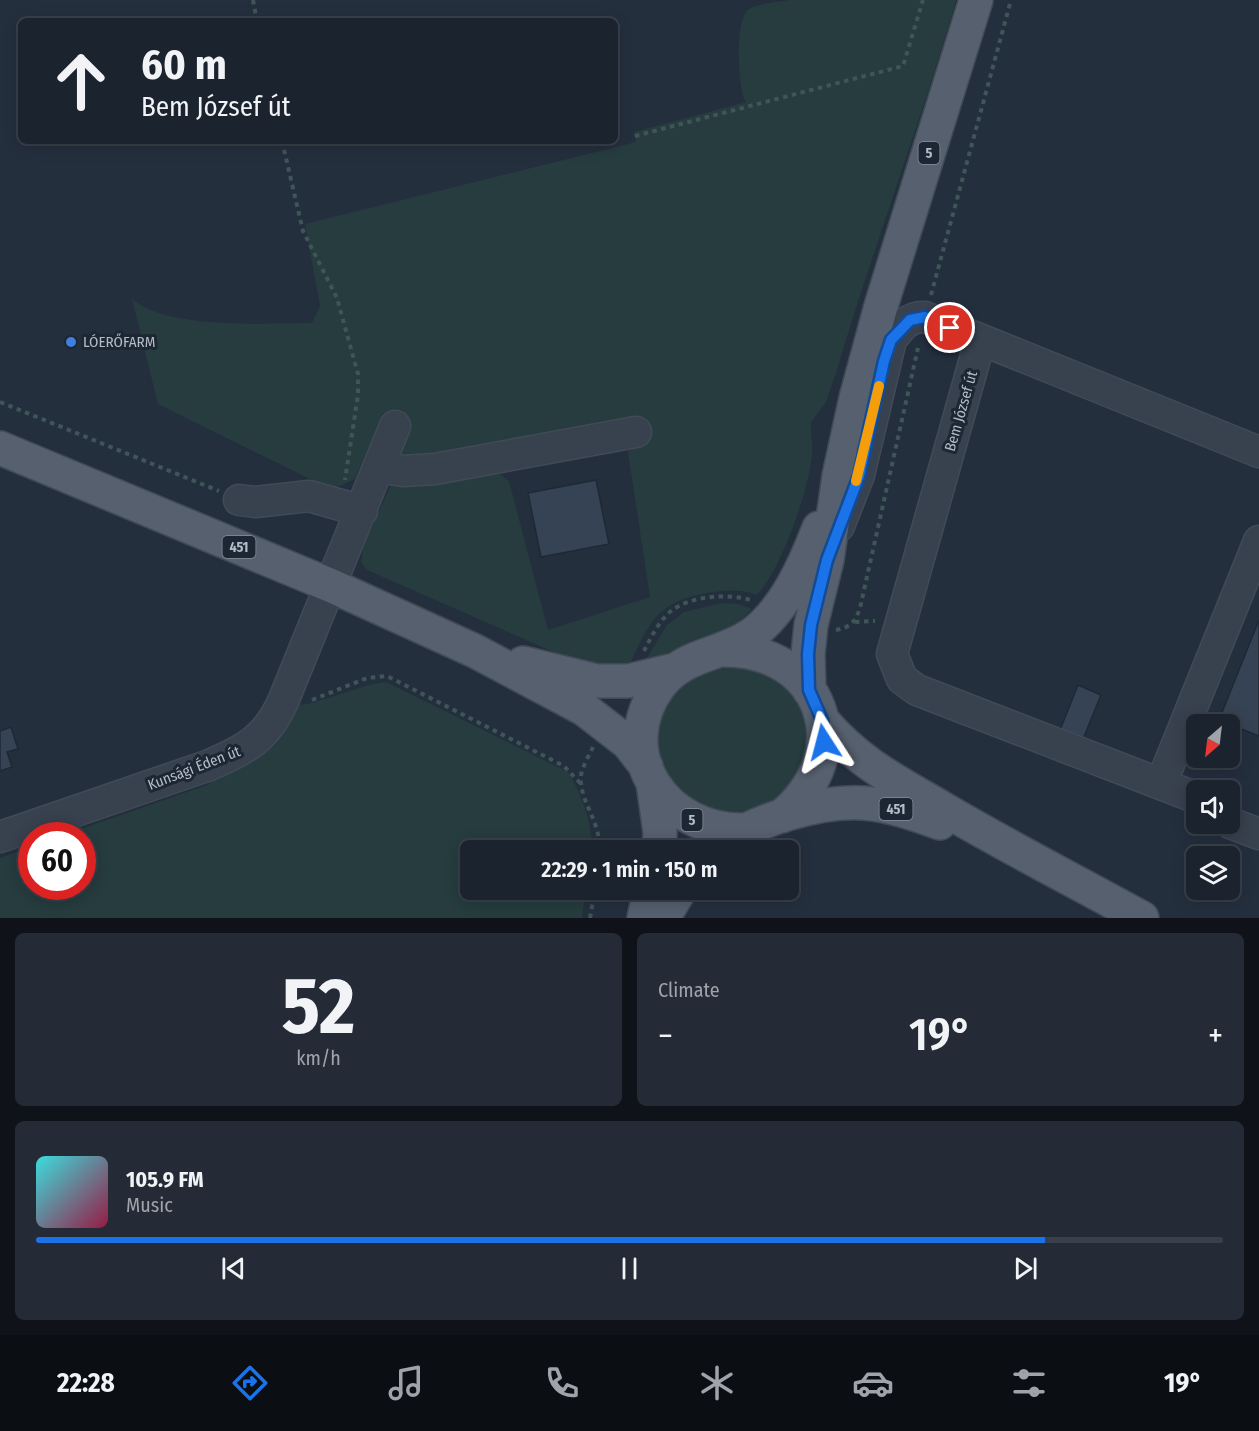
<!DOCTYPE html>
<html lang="en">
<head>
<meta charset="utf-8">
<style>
  :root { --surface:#1b232e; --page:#242b36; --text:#f1f3f6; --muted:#a0a4aa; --line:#39404a; --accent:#1a73e8 }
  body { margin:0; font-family:"Fira Sans Condensed",sans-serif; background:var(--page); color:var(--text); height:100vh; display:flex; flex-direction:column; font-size:22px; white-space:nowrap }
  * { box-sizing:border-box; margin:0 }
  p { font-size:20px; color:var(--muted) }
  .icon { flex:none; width:33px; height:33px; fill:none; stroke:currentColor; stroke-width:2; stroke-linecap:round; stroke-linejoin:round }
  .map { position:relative; height:918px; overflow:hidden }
  .panel { display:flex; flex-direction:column; gap:15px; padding:15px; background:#0f1319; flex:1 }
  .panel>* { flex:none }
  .banner { position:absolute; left:18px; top:18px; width:600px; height:126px; border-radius:9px; box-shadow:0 3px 15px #0003,0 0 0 2px var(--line); background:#1b232e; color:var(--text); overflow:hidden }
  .needle { width:39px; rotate:208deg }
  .fabs { position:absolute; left:1186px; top:714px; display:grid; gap:12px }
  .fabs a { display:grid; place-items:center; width:54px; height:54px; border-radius:9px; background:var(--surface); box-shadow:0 3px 15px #0003,0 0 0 2px var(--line); font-size:30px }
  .speed { position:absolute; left:18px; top:822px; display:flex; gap:12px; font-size:30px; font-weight:700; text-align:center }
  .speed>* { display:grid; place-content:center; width:78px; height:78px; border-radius:50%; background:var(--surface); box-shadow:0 3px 15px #0003,0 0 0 2px var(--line); line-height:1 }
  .speed .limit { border:9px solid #d22; background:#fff; color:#111 }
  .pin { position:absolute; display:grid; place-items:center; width:51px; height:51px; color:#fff; margin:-26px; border:3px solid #fff; border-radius:50%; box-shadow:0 2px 6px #0007 }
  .me { position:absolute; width:66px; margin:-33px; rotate:351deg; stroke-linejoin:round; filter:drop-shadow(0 0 4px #0008) }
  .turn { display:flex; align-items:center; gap:21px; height:126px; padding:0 24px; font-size:27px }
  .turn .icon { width:78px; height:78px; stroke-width:2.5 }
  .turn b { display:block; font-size:42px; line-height:51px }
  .big { font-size:45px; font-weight:600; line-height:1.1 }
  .panel .card { flex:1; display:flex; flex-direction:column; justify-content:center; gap:9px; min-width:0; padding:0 21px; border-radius:9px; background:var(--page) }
  .panel .dial { align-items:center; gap:0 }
  .dial b { font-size:78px; line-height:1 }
  .song { display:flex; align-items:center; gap:18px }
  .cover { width:72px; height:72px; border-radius:9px; background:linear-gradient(135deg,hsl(180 70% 55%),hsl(340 70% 35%)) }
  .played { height:6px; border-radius:3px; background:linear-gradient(90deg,var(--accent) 85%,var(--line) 85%) }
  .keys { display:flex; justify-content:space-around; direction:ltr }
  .heat { display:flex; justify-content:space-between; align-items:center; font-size:33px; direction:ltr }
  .panel .tiles { flex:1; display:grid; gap:15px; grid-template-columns:1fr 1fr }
  .card:last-child { grid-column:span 2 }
  .trip { position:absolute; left:460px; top:840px; width:339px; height:60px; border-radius:9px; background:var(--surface); box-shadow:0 3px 15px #0003,0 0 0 2px var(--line); font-weight:600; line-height:60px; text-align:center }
  .dock { display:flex; height:96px; justify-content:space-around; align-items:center; background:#0b0e12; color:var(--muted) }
  .dock .icon { width:42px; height:42px }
  .dock .selected { color:var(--accent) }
  .dock b { font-size:27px; color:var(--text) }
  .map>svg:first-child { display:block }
</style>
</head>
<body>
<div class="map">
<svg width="1259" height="918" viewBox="0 0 1259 918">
  <rect width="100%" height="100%" fill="#242f3e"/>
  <path fill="#263c3f" d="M 790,0 L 956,0 C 920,126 873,247 836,373 L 826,402 L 811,422 C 810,433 813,444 812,454 C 809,490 781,570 757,595 C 740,589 725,590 707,593 C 654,603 650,623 628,668 L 608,670 L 572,660 L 367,570 L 361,562 L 364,544 L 391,485 L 400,480 L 465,479 L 487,471 L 501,475 L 509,481 L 548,630 L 650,597 L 628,452 L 638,446 L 484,450 L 408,457 L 397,452 L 408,422 L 383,413 L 355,479 L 335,488 L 320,484 L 158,404 L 132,299 C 170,330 262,323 312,323 L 320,306 L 305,224 L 636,142 L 634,132 L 746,102 C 737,89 735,17 749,9 C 759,3 778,2 790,0 Z
    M 722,603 L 739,604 L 752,609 L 741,620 L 718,635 L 692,642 L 639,671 L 667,625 L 684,612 Z
    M 733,651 L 814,706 L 803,792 L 723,826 L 650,766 L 671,677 Z
    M 386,682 L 568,772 C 581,792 594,827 591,850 L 471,850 L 471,890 L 586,890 L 582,918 L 0,918 L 0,858 L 31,847 L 32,886 L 82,886 L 82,836 L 64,835 L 207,785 L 244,760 L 290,706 C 324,704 353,686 386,682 Z"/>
  <path fill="#364354" stroke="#1f2835" stroke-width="1.5" d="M 596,480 L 609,544 L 541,557 L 528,493 Z
    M 1259,620 L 1259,736 L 1219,720 Z
    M 1078,685 L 1101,695 L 1081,744 L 1058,735 Z
    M 11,727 L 18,749 L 7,752 L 12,767 L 0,771 L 0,731 Z"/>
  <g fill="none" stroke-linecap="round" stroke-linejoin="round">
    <defs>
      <path id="minor" d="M 980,341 L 892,654 L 902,679 L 917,690 L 1197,798
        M 379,467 L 403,471 L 435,469 L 636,432
        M 239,500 L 255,502 L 309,496 L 362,511
        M 839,526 L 859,475 L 891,340 C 900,328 908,316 925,317 L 1259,452
        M 1161,784 L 1259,541
        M 1230,823 L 1259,834
        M 0,837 L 207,766 C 245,750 267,739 284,699 L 395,426"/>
      <path id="major" d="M 0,448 L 332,586 L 475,651 L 584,709 L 628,743 L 646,766
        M 720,650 C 822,647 860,751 782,816
        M 523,663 L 597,681 L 628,681 L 674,670
        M 809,690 L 808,654 L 811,625 L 827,560 L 839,476 L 856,398 L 881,306 L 976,0
        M 822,720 C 859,763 894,780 942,808 C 1008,847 1075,881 1142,918
        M 653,783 L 660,832 L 659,850
        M 744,830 C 665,832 610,752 660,685 C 685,653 720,656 751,635 C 785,610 804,567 819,528
        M 725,842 C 760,819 821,800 863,803 C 890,805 915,814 940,823
        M 644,918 L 650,890
        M 663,918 L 680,890"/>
    </defs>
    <use href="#minor" stroke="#414a57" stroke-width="33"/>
    <use href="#major" stroke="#414a57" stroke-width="36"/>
    <path stroke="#3f5557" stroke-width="4" stroke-dasharray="4.5 4.5" stroke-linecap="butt" d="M 253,0 L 257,21
      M 635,136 L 903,66 L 923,0
      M 282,141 L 303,231 L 337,298 L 358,374 L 358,395 L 345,480
      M 931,295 L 1011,0
      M 0,402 L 219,491
      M 855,622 L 875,621
      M 836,630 C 851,627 855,622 860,608 L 918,348
      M 644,651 C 651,637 659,621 671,611 C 690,596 728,593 750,600
      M 312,700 L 367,678 L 387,676 L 564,766 L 580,783
      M 593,747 C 588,758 579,771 581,783 C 583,806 601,823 599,850
      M 590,918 L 595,890"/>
    <use href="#minor" stroke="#38414e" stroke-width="30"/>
    <use href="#major" stroke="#56606e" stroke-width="33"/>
  </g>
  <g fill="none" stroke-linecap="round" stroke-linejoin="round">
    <defs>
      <path id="route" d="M 824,742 L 822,720 L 809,690 L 808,654 L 811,625 L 827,560 L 859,476 L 884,361 L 891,340 L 910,320 L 925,317 L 950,328"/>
    </defs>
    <use href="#route" stroke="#114b97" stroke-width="15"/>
    <use href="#route" stroke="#1a73e8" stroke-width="10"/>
    <path stroke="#f59e0b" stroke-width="10" d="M 856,481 L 879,386"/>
  </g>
  <circle fill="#3f7fe0" stroke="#1d2633" stroke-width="2" cx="71" cy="342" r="6"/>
  <g text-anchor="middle" stroke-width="6" stroke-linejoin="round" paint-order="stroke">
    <g fill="#1d2633" stroke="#878f9c" stroke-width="1.5">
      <rect x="918.5" y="142" width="21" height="22" rx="4.5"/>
      <rect x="222.5" y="536" width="33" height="22" rx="4.5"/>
      <rect x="879.5" y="798" width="33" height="22" rx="4.5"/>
      <rect x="681.5" y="809" width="21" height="22" rx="4.5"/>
    </g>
    <g font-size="14" font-weight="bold" fill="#b4bcc9">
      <text x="929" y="158">5</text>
      <text x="239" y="552">451</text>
      <text x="896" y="814">451</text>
      <text x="692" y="825">5</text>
    </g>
    <g font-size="15" fill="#b4bcc9" stroke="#1d2633" text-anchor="start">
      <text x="83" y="347">LÓERŐFARM</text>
    </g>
    <g font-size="15" fill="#b4bcc9" stroke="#1d2633">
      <text transform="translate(961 411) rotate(-74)" y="5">Bem József út</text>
      <text transform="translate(194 768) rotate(-21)" y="5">Kunsági Éden út</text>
    </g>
  </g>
</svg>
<div class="fabs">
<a><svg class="needle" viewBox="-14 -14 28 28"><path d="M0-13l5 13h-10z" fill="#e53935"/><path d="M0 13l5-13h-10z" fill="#a0a4aa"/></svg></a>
<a><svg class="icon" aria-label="sound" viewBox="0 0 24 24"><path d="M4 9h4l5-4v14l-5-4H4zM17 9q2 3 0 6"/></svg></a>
<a><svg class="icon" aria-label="layers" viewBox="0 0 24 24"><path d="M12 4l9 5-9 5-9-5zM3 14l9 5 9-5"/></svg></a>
</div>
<div class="speed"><div class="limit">60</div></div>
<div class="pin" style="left:950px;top:328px;background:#d93025"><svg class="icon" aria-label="arrive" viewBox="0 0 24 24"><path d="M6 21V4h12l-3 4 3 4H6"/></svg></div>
<svg class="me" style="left:824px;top:742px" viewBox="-20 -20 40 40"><path d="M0-17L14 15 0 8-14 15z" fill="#1a73e8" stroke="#fff" stroke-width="4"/></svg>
<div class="trip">22:29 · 1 min · 150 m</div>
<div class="banner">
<div class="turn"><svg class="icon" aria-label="ahead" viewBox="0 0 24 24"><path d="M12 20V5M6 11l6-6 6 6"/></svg><div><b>60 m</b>Bem József út</div></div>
</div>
</div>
<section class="panel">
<div class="tiles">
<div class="card dial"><b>52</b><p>km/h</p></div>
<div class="card"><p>Climate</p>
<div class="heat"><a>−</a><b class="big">19°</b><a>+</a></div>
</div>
<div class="card">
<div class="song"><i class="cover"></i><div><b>105.9 FM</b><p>Music</p></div></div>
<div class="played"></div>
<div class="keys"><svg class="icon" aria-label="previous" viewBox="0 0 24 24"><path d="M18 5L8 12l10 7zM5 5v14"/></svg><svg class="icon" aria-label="pause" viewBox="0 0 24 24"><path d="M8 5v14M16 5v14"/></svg><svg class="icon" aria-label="next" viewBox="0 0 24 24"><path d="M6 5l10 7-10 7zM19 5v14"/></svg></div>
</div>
</div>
</section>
<nav class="dock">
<b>22:28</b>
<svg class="icon selected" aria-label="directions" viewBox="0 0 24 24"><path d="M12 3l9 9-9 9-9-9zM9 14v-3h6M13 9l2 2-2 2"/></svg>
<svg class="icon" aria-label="music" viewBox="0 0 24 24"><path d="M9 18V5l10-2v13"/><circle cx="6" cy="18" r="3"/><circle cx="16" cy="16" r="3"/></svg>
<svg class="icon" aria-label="phone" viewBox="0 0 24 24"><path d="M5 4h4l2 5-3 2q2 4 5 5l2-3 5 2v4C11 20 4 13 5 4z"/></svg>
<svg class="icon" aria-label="climate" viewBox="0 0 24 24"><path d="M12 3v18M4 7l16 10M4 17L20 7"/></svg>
<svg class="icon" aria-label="car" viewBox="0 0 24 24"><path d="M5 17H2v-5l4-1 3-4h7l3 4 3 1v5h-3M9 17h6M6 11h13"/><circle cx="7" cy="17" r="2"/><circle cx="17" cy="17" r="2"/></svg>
<svg class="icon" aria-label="filters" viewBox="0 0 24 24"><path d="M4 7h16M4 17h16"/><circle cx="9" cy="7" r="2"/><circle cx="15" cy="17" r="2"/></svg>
<b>19°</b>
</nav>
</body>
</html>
